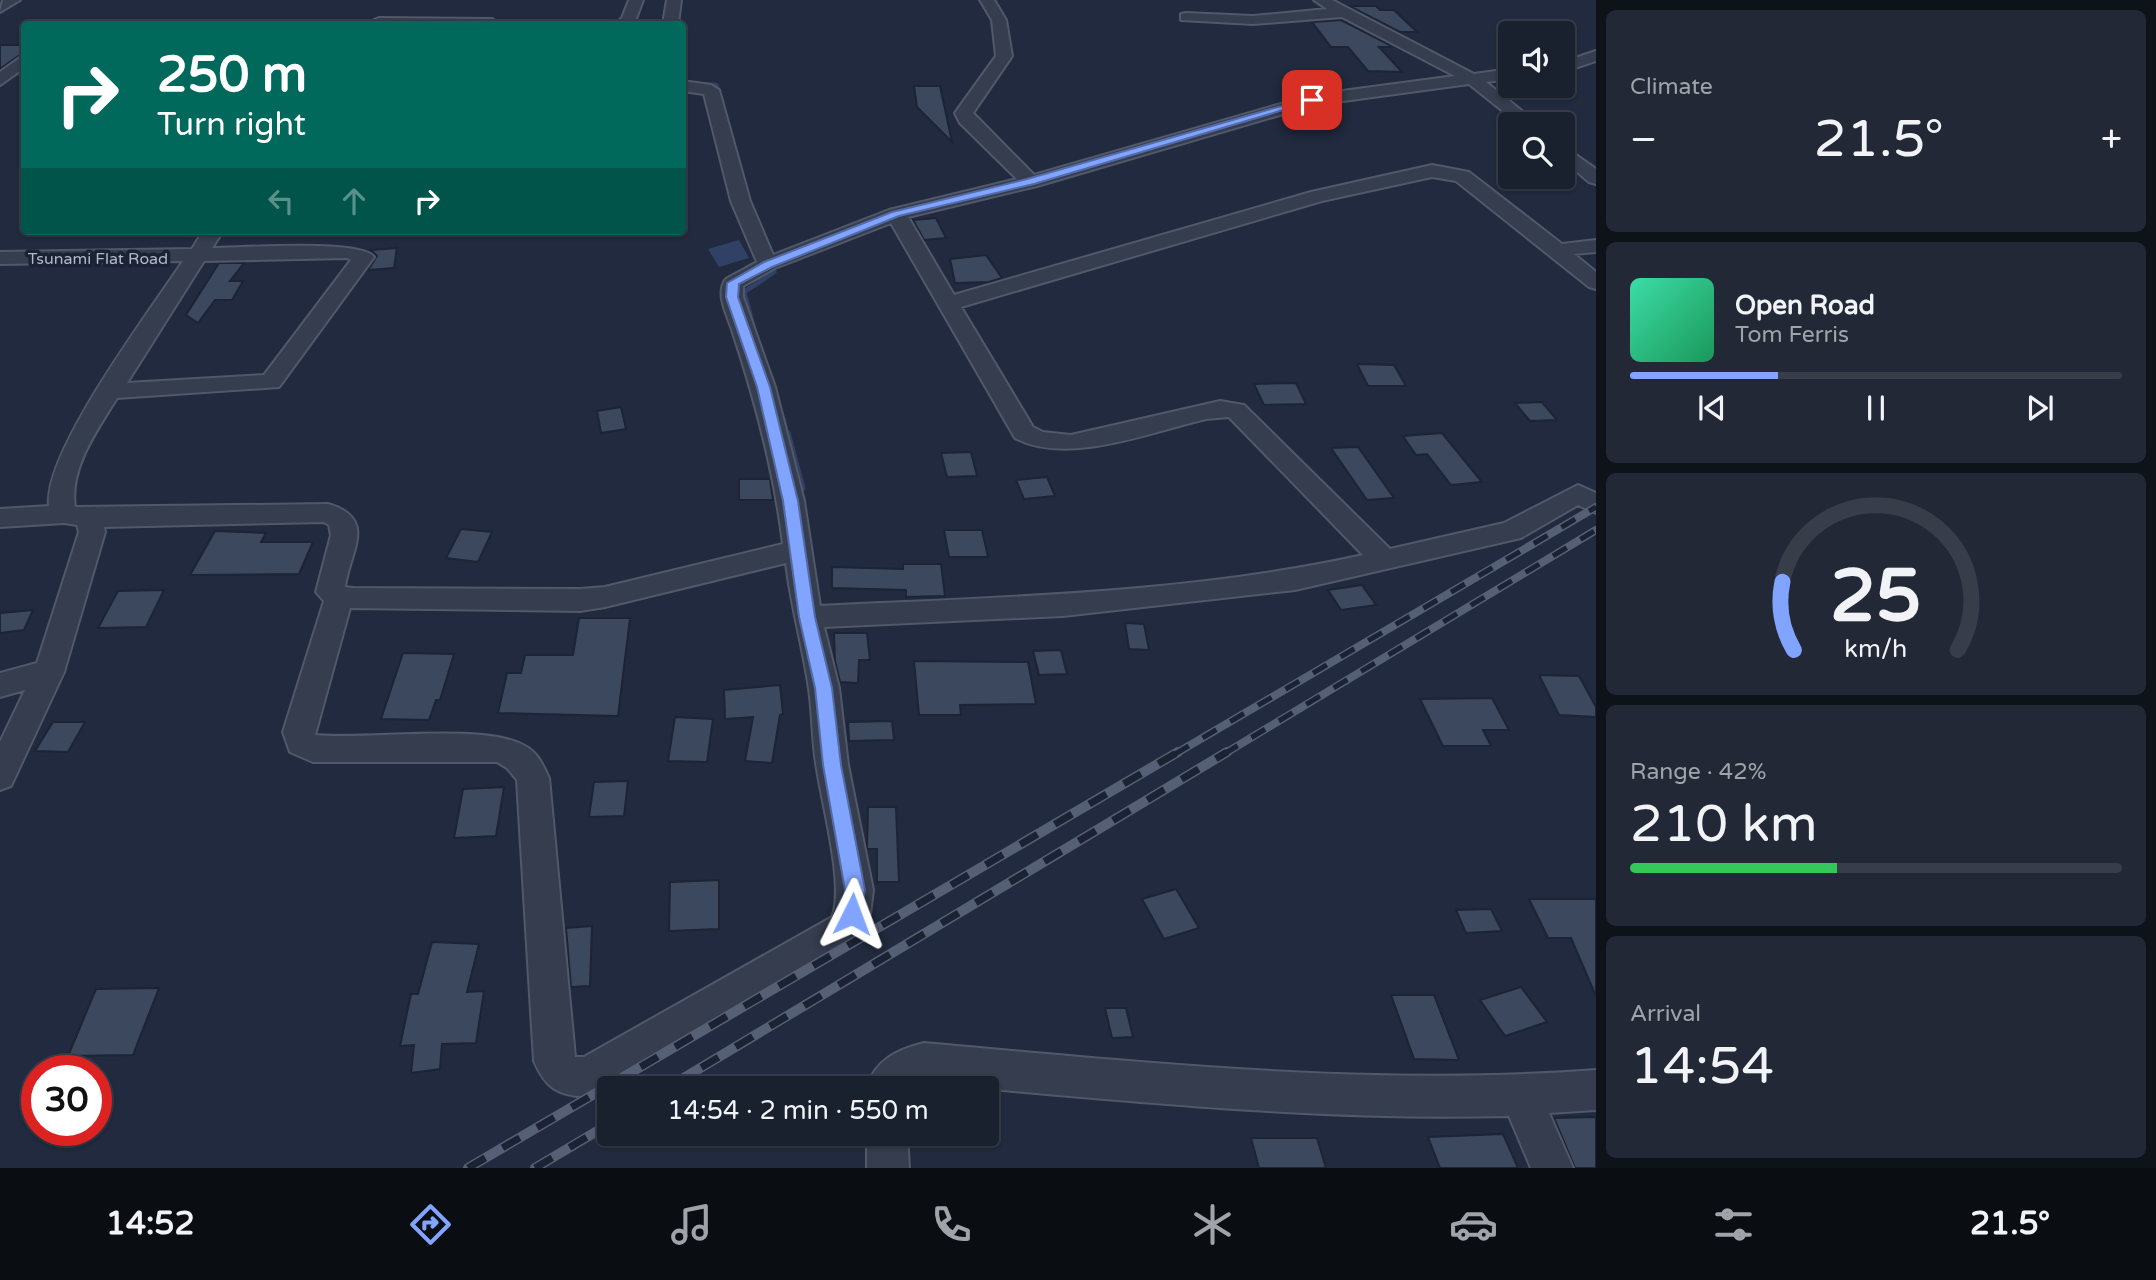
<!DOCTYPE html>
<html lang="en">
<head>
<meta charset="utf-8">
<style>
  :root { --surface:#19202e; --page:#222836; --text:#f1f3f6; --muted:#9fa3aa; --line:#373e4a; --accent:#80a4ff }
  body { margin:0; font-family:"Varela Round",sans-serif; background:var(--page); color:var(--text); height:100vh; display:flex; flex-direction:column; font-size:26px; white-space:nowrap }
  * { box-sizing:border-box; margin:0 }
  p { font-size:23px; color:var(--muted) }
  .icon { flex:none; width:38px; height:38px; fill:none; stroke:currentColor; stroke-width:2; stroke-linecap:round; stroke-linejoin:round }
  .map { position:relative; flex:1; overflow:hidden }
  .side { display:flex; flex-direction:column; gap:10px; padding:10px; background:#0e1219; width:560px }
  .side>* { flex:none }
  .top-card { position:absolute; left:21px; top:21px; width:665px; height:214px; border-radius:7px; box-shadow:0 2px 5px #0004,0 0 0 2px var(--line); background:#00695c; color:#fff; overflow:hidden }
  .buttons { position:absolute; left:1498px; top:21px; display:grid; gap:14px }
  .buttons a { display:grid; place-items:center; width:77px; height:77px; border-radius:7px; background:var(--surface); box-shadow:0 2px 5px #0004,0 0 0 2px var(--line); font-size:35px }
  .speed { position:absolute; left:21px; top:1055px; display:flex; gap:14px; font-size:35px; font-weight:700; text-align:center }
  .speed>* { display:grid; place-content:center; width:91px; height:91px; border-radius:50%; background:var(--surface); box-shadow:0 2px 5px #0004,0 0 0 2px var(--line); line-height:1 }
  .speed .limit { border:10px solid #d22; background:#fff; color:#111 }
  .pin { position:absolute; display:grid; place-items:center; width:60px; height:60px; color:#fff; margin:-30px; border-radius:14px; box-shadow:0 4px 10px #0006 }
  .me { position:absolute; width:77px; margin:-38px; rotate:3deg; stroke-linejoin:round; filter:drop-shadow(0 0 5px #0008) }
  .turn { display:flex; align-items:center; gap:24px; height:147px; padding:0 21px; font-size:32px }
  .turn .icon { width:91px; height:91px; stroke-width:2.5 }
  .turn b { display:block; font-size:49px; line-height:60px }
  .lanes { display:flex; align-items:center; height:66px; padding:0 21px; background:#0003; justify-content:center; gap:35px; direction:ltr }
  .lanes .off { opacity:.35 }
  .big { font-size:52px; font-weight:600; line-height:1.1 }
  .side .card { flex:1; display:flex; flex-direction:column; justify-content:center; gap:10px; min-width:0; padding:0 24px; border-radius:10px; background:var(--page) }
  .side .dial { align-items:center; gap:0 }
  .dial svg { height:182px; overflow:visible; fill:none; stroke:var(--line); stroke-width:7; stroke-linecap:round; text-anchor:middle }
  .dial text { fill:var(--text); stroke:none }
  .song { display:flex; align-items:center; gap:21px }
  .cover { width:84px; height:84px; border-radius:10px; background:linear-gradient(135deg,hsl(160 70% 55%),hsl(150 70% 35%)) }
  .played { height:7px; border-radius:4px; background:linear-gradient(90deg,var(--accent) 30%,var(--line) 30%) }
  .keys { display:flex; justify-content:space-around; direction:ltr }
  .heat { display:flex; justify-content:space-between; align-items:center; font-size:38px; direction:ltr }
  .charge { height:10px; border-radius:5px; background:linear-gradient(90deg,#34c759 42%,var(--line) 0) }
  .trip { position:absolute; left:597px; top:1076px; width:402px; height:70px; border-radius:7px; background:var(--surface); box-shadow:0 2px 5px #0004,0 0 0 2px var(--line); font-weight:600; line-height:70px; text-align:center }
  .tabs { display:flex; height:112px; justify-content:space-around; align-items:center; background:#0a0d12; color:var(--muted) }
  .tabs .icon { width:49px; height:49px }
  .tabs .active { color:var(--accent) }
  .tabs b { font-size:32px; color:var(--text) }
  main { display:flex; flex:1; min-height:0 }
  .map>svg:first-child { display:block }
</style>
</head>
<body>
<main>
<div class="map">
<svg width="1596" height="1168" viewBox="0 0 1596 1168">
  <rect width="100%" height="100%" fill="#212a3e"/>
  <path fill="#314165" d="M 739,240 L 749,258 L 719,267 L 708,249 Z"/>
  <g fill="none" stroke-linecap="round" stroke-linejoin="round">
    <path stroke="#314165" stroke-width="4.5" d="M 699,84 L 716,85 L 721,97"/>
    <path stroke="#314165" stroke-width="5" d="M 756,337 L 744,292 L 774,272
      M 783,418 L 787,434"/>
    <path stroke="#314165" stroke-width="7" d="M 787,433 L 802,488"/>
  </g>
  <path fill="#3c485e" stroke="#1c2435" stroke-width="2" d="M 1349,6 L 1376,6 L 1380,10 L 1394,10 L 1417,32 L 1400,32 Z
    M 1341,20 L 1388,44 L 1391,47 L 1379,47 L 1402,72 L 1368,71 L 1348,47 L 1331,47 L 1312,22 Z
    M 0,45 L 24,45 L 24,52 L 0,69 Z
    M 914,86 L 940,86 L 952,142 L 917,107 Z
    M 936,218 L 946,238 L 924,240 L 913,220 Z
    M 397,248 L 394,268 L 368,270 L 377,256 L 371,250 Z
    M 986,255 L 1002,278 L 989,282 L 955,283 L 950,259 Z
    M 219,263 L 244,263 L 230,281 L 243,281 L 232,300 L 215,300 L 198,323 L 186,315 Z
    M 1357,364 L 1394,365 L 1406,386 L 1368,386 Z
    M 1296,383 L 1306,404 L 1264,405 L 1254,384 Z
    M 1542,402 L 1557,420 L 1530,421 L 1515,403 Z
    M 621,407 L 626,429 L 601,433 L 597,411 Z
    M 1442,433 L 1482,482 L 1451,485 L 1427,454 L 1416,455 L 1403,436 Z
    M 1358,447 L 1394,498 L 1367,500 L 1331,448 Z
    M 971,452 L 977,476 L 947,477 L 941,453 Z
    M 1047,477 L 1055,496 L 1024,499 L 1016,480 Z
    M 739,479 L 770,479 L 773,500 L 739,500 Z
    M 461,529 L 492,532 L 478,562 L 446,558 Z
    M 944,530 L 982,530 L 988,557 L 949,557 Z
    M 215,531 L 266,533 L 261,542 L 313,542 L 299,574 L 190,575 Z
    M 903,564 L 941,564 L 945,596 L 906,597 L 906,590 L 832,588 L 832,567 L 903,569 Z
    M 1362,585 L 1376,605 L 1341,610 L 1328,590 Z
    M 164,590 L 146,627 L 98,628 L 118,591 Z
    M 33,610 L 24,630 L 0,633 L 0,613 Z
    M 579,618 L 630,618 L 618,716 L 498,713 L 507,673 L 521,673 L 525,655 L 573,655 Z
    M 1125,623 L 1144,624 L 1149,650 L 1129,649 Z
    M 834,633 L 867,633 L 870,660 L 859,660 L 858,683 L 840,682 L 835,661 Z
    M 1061,650 L 1067,674 L 1039,675 L 1033,651 Z
    M 403,653 L 454,654 L 440,700 L 436,700 L 429,720 L 381,719 Z
    M 914,661 L 1028,662 L 1036,704 L 960,705 L 961,715 L 919,715 Z
    M 1539,675 L 1579,676 L 1596,707 L 1596,717 L 1559,715 Z
    M 780,685 L 783,714 L 780,715 L 772,763 L 745,761 L 753,717 L 725,719 L 724,690 Z
    M 1492,698 L 1509,730 L 1483,730 L 1491,746 L 1443,746 L 1420,699 Z
    M 675,717 L 713,719 L 707,762 L 668,761 Z
    M 892,721 L 894,740 L 849,741 L 848,722 Z
    M 53,722 L 85,722 L 68,752 L 35,751 Z
    M 628,781 L 624,816 L 589,817 L 594,782 Z
    M 504,787 L 496,836 L 454,838 L 463,789 Z
    M 868,807 L 896,807 L 899,882 L 877,882 L 877,849 L 867,849 Z
    M 719,880 L 719,929 L 669,931 L 670,882 Z
    M 1176,889 L 1199,928 L 1164,939 L 1142,899 Z
    M 1529,899 L 1596,899 L 1596,996 L 1571,938 L 1548,938 Z
    M 1491,909 L 1502,931 L 1466,933 L 1456,910 Z
    M 592,926 L 590,986 L 571,987 L 566,928 Z
    M 432,942 L 479,944 L 467,992 L 484,991 L 476,1043 L 442,1044 L 440,1069 L 411,1073 L 414,1045 L 400,1046 L 411,994 L 418,994 Z
    M 1521,987 L 1547,1022 L 1505,1036 L 1480,1000 Z
    M 159,988 L 133,1055 L 68,1056 L 96,989 Z
    M 1391,995 L 1434,995 L 1459,1060 L 1414,1059 Z
    M 1105,1008 L 1126,1008 L 1133,1037 L 1112,1038 Z
    M 1596,1117 L 1596,1168 L 1575,1168 L 1554,1118 Z
    M 1503,1134 L 1518,1168 L 1440,1168 L 1428,1137 Z
    M 1251,1138 L 1317,1138 L 1326,1168 L 1259,1168 Z"/>
  <g fill="none" stroke-linecap="round" stroke-linejoin="round">
    <defs>
      <path id="minor" d="M 3,0 L 20,0 L 0,12 Z
        M 629,0 L 643,0 L 634,24 L 615,24 L 622,18 Z
        M 667,0 L 681,0 L 678,24 L 663,24 Z
        M 980,0 L 994,0 L 1006,20 L 1012,56 L 973,113 L 1034,175 L 1312,95 L 1455,76 L 1342,17 L 1253,24 L 1181,20 L 1181,14 L 1186,13 L 1253,16 L 1327,9 L 1314,0 L 1332,0 L 1474,74 L 1510,69 L 1510,79 L 1486,82 L 1538,124 L 1519,124 L 1469,84 L 1314,105 L 1037,186 L 908,217 L 954,295 L 1311,192 L 1432,165 L 1469,172 L 1562,244 L 1596,240 L 1596,252 L 1574,254 L 1596,272 L 1596,289 L 1589,287 L 1456,181 L 1432,177 L 1322,201 L 961,307 L 1033,427 L 1043,432 L 1071,435 L 1220,401 L 1244,405 L 1390,549 L 1504,523 L 1578,485 L 1596,493 L 1596,513 L 1578,505 L 1521,538 L 1295,590 L 1063,616 L 824,627 L 839,688 L 848,765 L 873,890 L 870,914 L 858,941 L 587,1097 C 558,1095 546,1089 534,1061 L 517,780 L 507,768 L 497,762 L 313,762 L 290,752 L 283,732 L 324,601 L 316,592 L 331,535 L 329,525 L 324,522 L 104,527 L 105,532 L 64,672 L 11,786 L 0,790 L 0,742 L 25,690 L 0,697 L 0,673 L 37,663 L 79,532 L 77,525 L 64,523 L 0,527 L 0,509 L 49,506 C 43,452 150,311 183,261 L 0,264 L 0,252 L 192,249 L 203,231 L 223,231 L 212,248 C 239,248 361,239 374,257 L 279,387 L 117,398 C 98,429 69,468 75,507 L 328,504 C 379,519 349,552 345,587 L 353,588 L 580,589 L 605,587 L 783,544 C 774,471 755,399 732,330 C 727,314 715,293 726,279 L 757,262 L 731,201 L 704,94 L 682,91 L 682,81 L 711,85 L 719,90 L 750,201 L 773,255 L 889,210 L 1017,179 L 960,123 L 955,113 L 996,56 L 992,20 ZM 891,223 L 1015,438 C 1067,466 1151,432 1206,419 L 1229,417 L 1363,555 C 1186,594 1001,597 820,606 L 804,501 L 775,387 L 743,297 L 743,286 L 775,268 ZM 347,258 L 351,260 L 264,375 L 127,383 L 204,261 ZM 786,563 C 791,606 803,647 809,689 C 813,716 812,743 817,769 C 822,804 845,887 832,917 L 584,1057 L 575,1057 L 549,778 C 543,765 537,751 523,745 C 482,723 367,740 315,735 L 350,608 L 580,611 L 605,607 Z
        M 379,18 L 492,19 L 500,24 L 373,24 L 374,20 Z
        M 1596,51 L 1596,61 L 1563,72 L 1563,62 Z
        M 24,55 L 24,68 L 0,85 L 0,72 Z
        M 1563,146 L 1596,169 L 1596,184 L 1589,182 L 1563,160 Z
        M 924,1043 C 1148,1063 1371,1087 1596,1070 L 1596,1110 L 1549,1113 L 1573,1168 L 1531,1168 L 1509,1116 C 1313,1121 1119,1100 924,1083 L 912,1088 L 866,1088 C 876,1060 896,1050 924,1043 Z
        M 867,1134 L 907,1134 L 909,1168 L 867,1168 Z"/>
    </defs>
    <use href="#minor" stroke="#505869" stroke-width="4"/>
    <use href="#minor" fill="#353d4e" fill-rule="evenodd"/>
    <defs>
      <path id="rail-far1" d="M 1175,754 L 1596,507
        M 1224,754 L 1596,530"/>
      <path id="rail" d="M 667,1088 L 1227,752
        M 468,1168 L 1178,752
        M 535,1168 L 609,1124"/>
    </defs>
    <use href="#rail-far1" stroke="#566075" stroke-width="8"/>
    <use href="#rail" stroke="#566075" stroke-width="10"/>
    <use href="#rail-far1" stroke="#1a2233" stroke-width="5" stroke-dasharray="16" stroke-linecap="butt"/>
    <use href="#rail" stroke="#1a2233" stroke-width="7" stroke-dasharray="20" stroke-linecap="butt"/>
  </g>
  <path fill="#80a4ff" stroke="#536ba6" stroke-width="2" d="M 1309,98 L 1317,100 L 1034,184 L 899,216 L 772,267 L 739,284 L 738,297 L 770,387 L 798,501 L 815,617 L 832,688 L 841,765 L 865,890 L 859,921 L 852,924 L 845,921 L 842,914 L 845,890 L 823,765 L 815,688 L 799,617 L 783,501 L 757,387 L 726,297 L 727,283 L 764,262 L 892,212 L 1027,179 Z"/>
  <g text-anchor="middle" stroke-width="7" stroke-linejoin="round" paint-order="stroke">
    <g font-size="16" fill="#b0b8c9" stroke="#1a2233">
      <text x="98" y="264">Tsunami Flat Road</text>
    </g>
  </g>
</svg>
<div class="buttons">
<a><svg class="icon" aria-label="sound" viewBox="0 0 24 24"><path d="M4 9h4l5-4v14l-5-4H4zM17 9q2 3 0 6"/></svg></a>
<a><svg class="icon" aria-label="search" viewBox="0 0 24 24"><circle cx="10" cy="10" r="6"/><path d="M15 15l6 6"/></svg></a>
</div>
<div class="speed"><div class="limit">30</div></div>
<div class="pin" style="left:1312px;top:100px;background:#d93025"><svg class="icon" aria-label="arrive" viewBox="0 0 24 24"><path d="M6 21V4h12l-3 4 3 4H6"/></svg></div>
<svg class="me" style="left:852px;top:914px" viewBox="-20 -20 40 40"><path d="M0-17L14 15 0 8-14 15z" fill="#80a4ff" stroke="#fff" stroke-width="4"/></svg>
<div class="trip">14:54 · 2 min · 550 m</div>
<div class="top-card">
<div class="turn"><svg class="icon" aria-label="right" viewBox="0 0 24 24"><path d="M7 20v-9h11M14 6l5 5-5 5"/></svg><div><b>250 m</b>Turn right</div></div>
<div class="lanes"><svg class="icon off" aria-label="left" viewBox="0 0 24 24"><path d="M17 20v-9H6M10 6l-5 5 5 5"/></svg><svg class="icon off" aria-label="ahead" viewBox="0 0 24 24"><path d="M12 20V5M6 11l6-6 6 6"/></svg><svg class="icon" aria-label="right" viewBox="0 0 24 24"><path d="M7 20v-9h11M14 6l5 5-5 5"/></svg></div>
</div>
</div>
<section class="side">
<div class="card"><p>Climate</p>
<div class="heat"><a>−</a><b class="big">21.5°</b><a>+</a></div>
</div>
<div class="card">
<div class="song"><i class="cover"></i><div><b>Open Road</b><p>Tom Ferris</p></div></div>
<div class="played"></div>
<div class="keys"><svg class="icon" aria-label="previous" viewBox="0 0 24 24"><path d="M18 5L8 12l10 7zM5 5v14"/></svg><svg class="icon" aria-label="pause" viewBox="0 0 24 24"><path d="M8 5v14M16 5v14"/></svg><svg class="icon" aria-label="next" viewBox="0 0 24 24"><path d="M6 5l10 7-10 7zM19 5v14"/></svg></div>
</div>
<div class="card dial"><svg viewBox="0 0 100 80">
<path d="M14 69A42 42 0 1 1 86 69"/>
<path d="M14 69A42 42 0 0 1 9 39" stroke="#80a4ff"/>
<text x="50" y="56" font-size="32" font-weight="700">25</text>
<text x="50" y="72" font-size="11">km/h</text>
</svg></div>
<div class="card"><p>Range · 42%</p><b class="big">210 km</b><div class="charge"></div></div>
<div class="card"><p>Arrival</p><b class="big">14:54</b></div>
</section>
</main>
<nav class="tabs">
<b>14:52</b>
<svg class="icon active" aria-label="directions" viewBox="0 0 24 24"><path d="M12 3l9 9-9 9-9-9zM9 14v-3h6M13 9l2 2-2 2"/></svg>
<svg class="icon" aria-label="music" viewBox="0 0 24 24"><path d="M9 18V5l10-2v13"/><circle cx="6" cy="18" r="3"/><circle cx="16" cy="16" r="3"/></svg>
<svg class="icon" aria-label="phone" viewBox="0 0 24 24"><path d="M5 4h4l2 5-3 2q2 4 5 5l2-3 5 2v4C11 20 4 13 5 4z"/></svg>
<svg class="icon" aria-label="climate" viewBox="0 0 24 24"><path d="M12 3v18M4 7l16 10M4 17L20 7"/></svg>
<svg class="icon" aria-label="car" viewBox="0 0 24 24"><path d="M5 17H2v-5l4-1 3-4h7l3 4 3 1v5h-3M9 17h6M6 11h13"/><circle cx="7" cy="17" r="2"/><circle cx="17" cy="17" r="2"/></svg>
<svg class="icon" aria-label="filters" viewBox="0 0 24 24"><path d="M4 7h16M4 17h16"/><circle cx="9" cy="7" r="2"/><circle cx="15" cy="17" r="2"/></svg>
<b>21.5°</b>
</nav>
</body>
</html>
